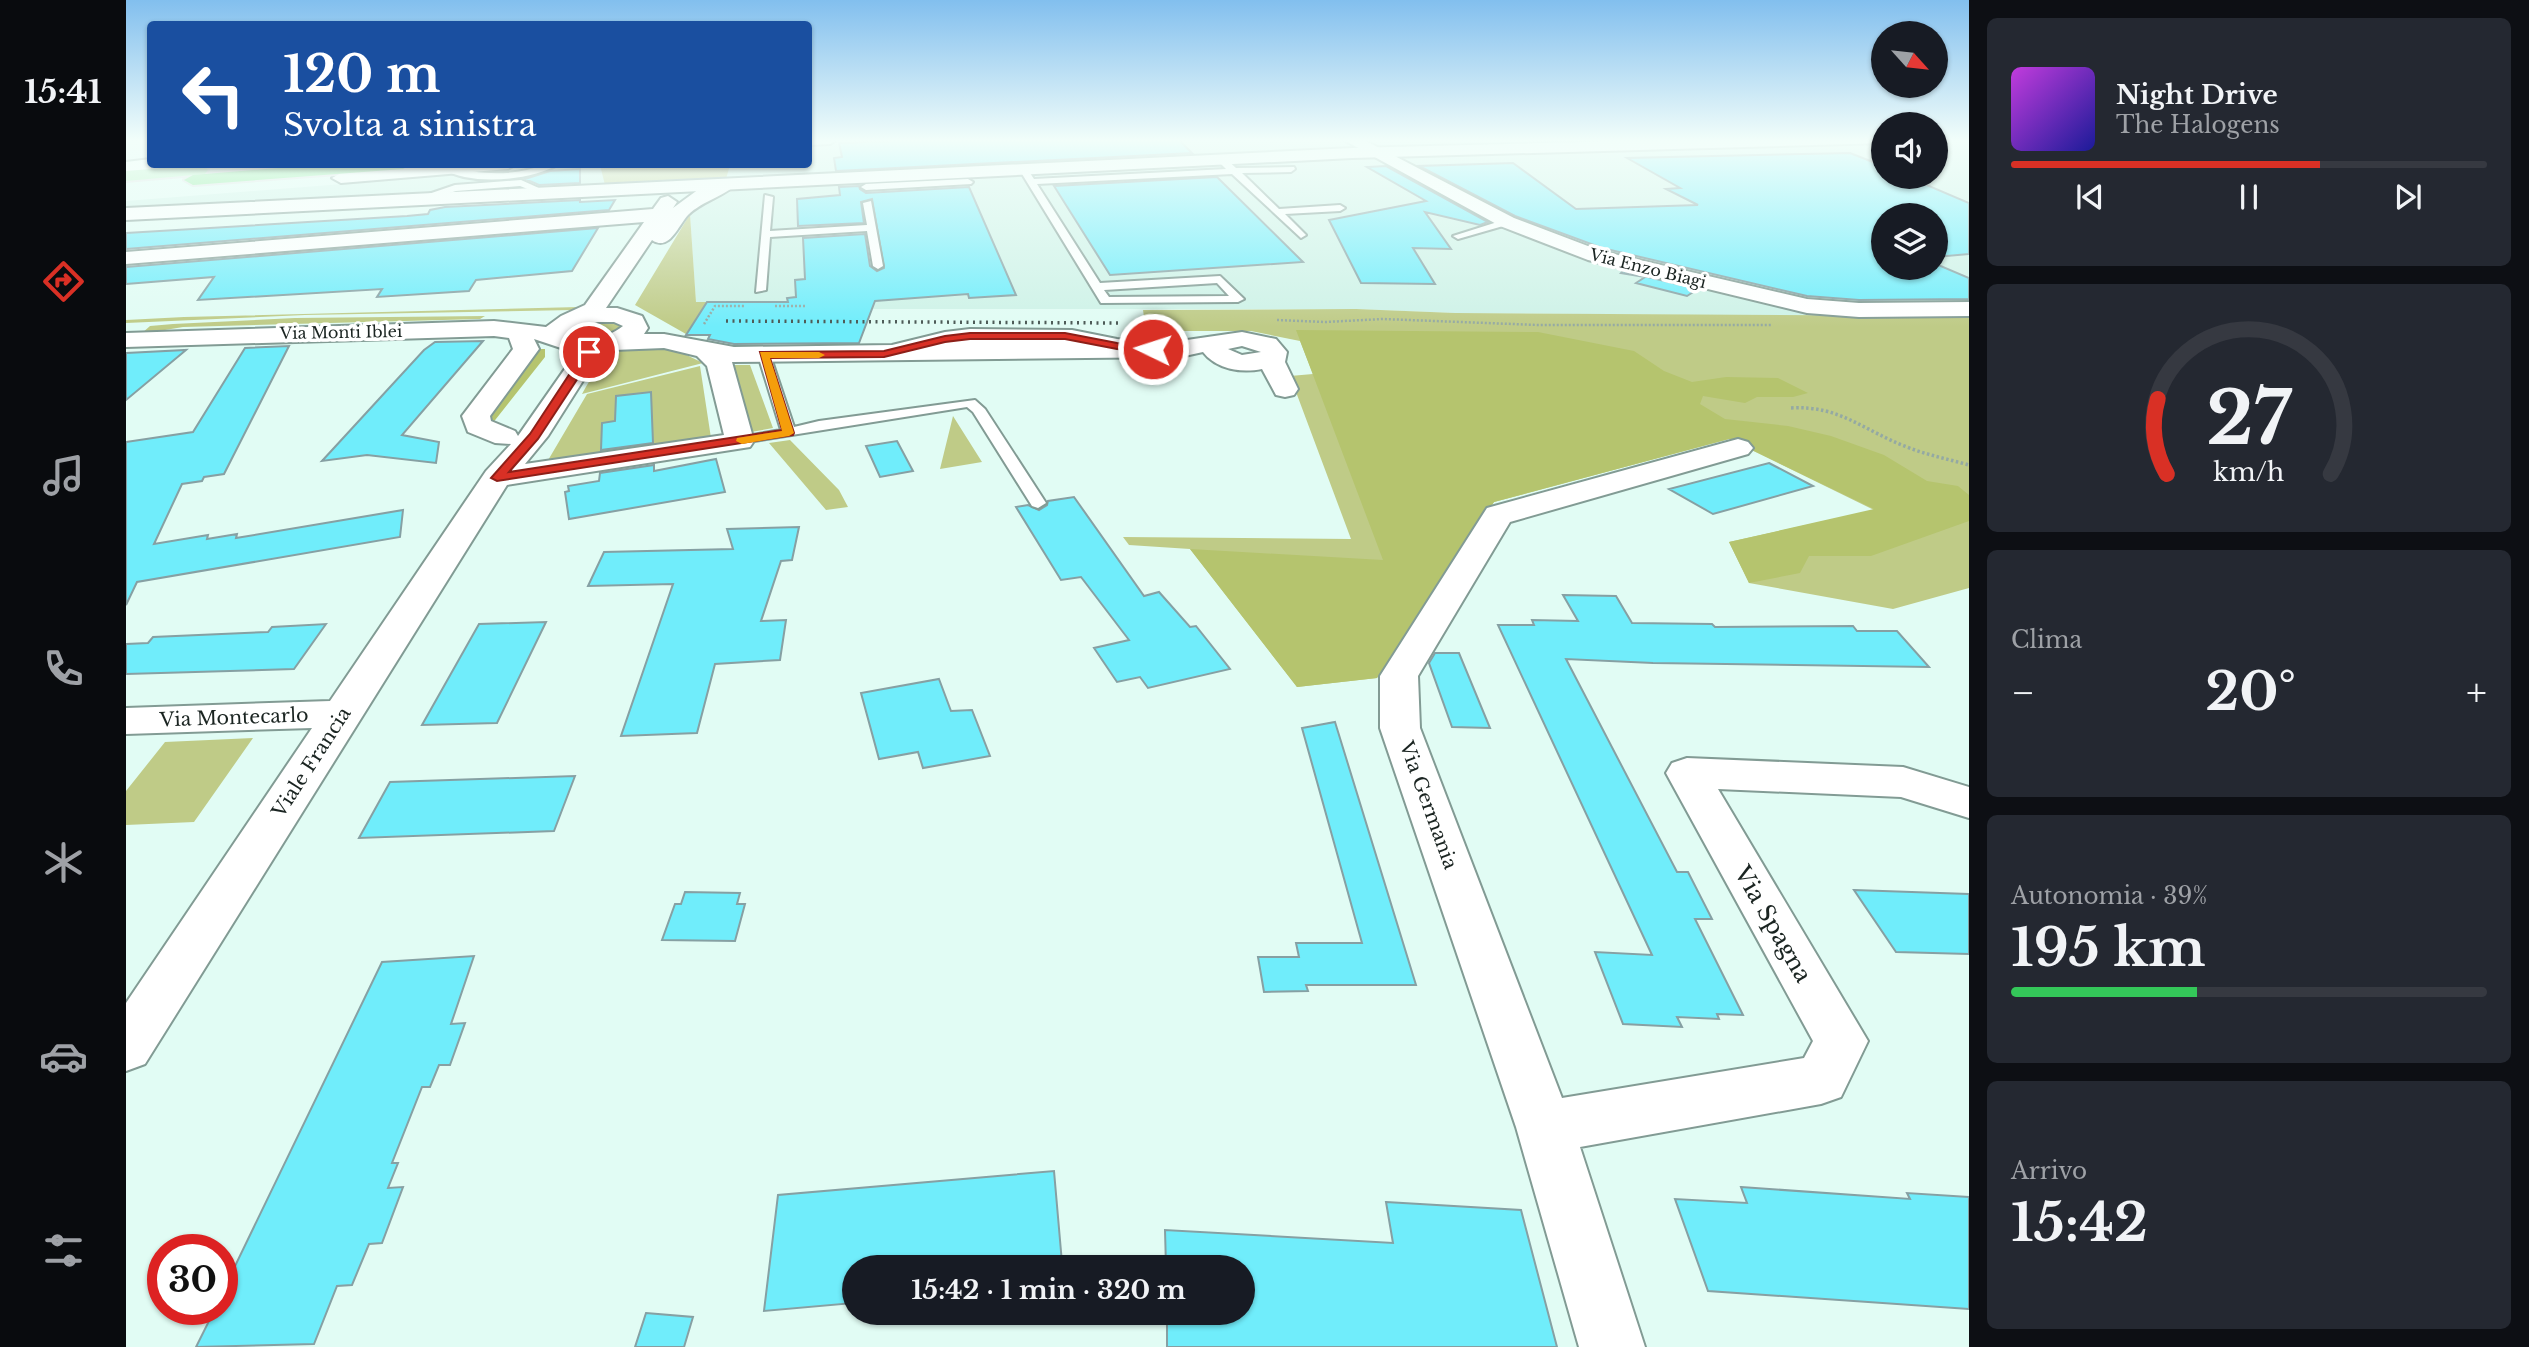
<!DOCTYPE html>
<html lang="it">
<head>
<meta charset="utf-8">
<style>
  :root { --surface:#171b24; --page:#242831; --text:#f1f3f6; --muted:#9ea1a6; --line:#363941; --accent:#d93025 }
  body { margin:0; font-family:"Libre Baskerville",serif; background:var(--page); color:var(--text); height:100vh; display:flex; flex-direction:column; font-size:26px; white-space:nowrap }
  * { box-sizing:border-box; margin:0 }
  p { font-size:23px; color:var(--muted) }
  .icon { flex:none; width:38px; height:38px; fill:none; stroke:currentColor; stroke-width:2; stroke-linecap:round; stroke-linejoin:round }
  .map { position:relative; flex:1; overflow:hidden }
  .drawer { display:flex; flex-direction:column; gap:18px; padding:18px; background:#0d0f14; width:560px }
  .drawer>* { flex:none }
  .hud { position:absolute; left:21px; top:21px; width:665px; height:147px; border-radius:7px; box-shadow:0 2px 5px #0004; background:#1a4fa0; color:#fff; overflow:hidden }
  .needle { width:46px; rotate:117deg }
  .controls { position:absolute; left:1745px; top:21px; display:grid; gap:14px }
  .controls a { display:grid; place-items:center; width:77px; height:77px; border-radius:50%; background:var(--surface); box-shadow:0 2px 5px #0004; font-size:35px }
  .speed { position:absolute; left:21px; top:1234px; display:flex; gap:14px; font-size:35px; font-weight:700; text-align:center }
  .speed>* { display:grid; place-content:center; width:91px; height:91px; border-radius:50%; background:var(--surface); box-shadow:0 2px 5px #0004; line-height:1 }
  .speed .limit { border:10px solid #d22; background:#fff; color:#111 }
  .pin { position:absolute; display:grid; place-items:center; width:60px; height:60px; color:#fff; margin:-30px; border:4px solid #fff; border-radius:50%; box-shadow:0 2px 7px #0007 }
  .me { position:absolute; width:77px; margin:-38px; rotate:274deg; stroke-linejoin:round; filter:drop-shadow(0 0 5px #0008) }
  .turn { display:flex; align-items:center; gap:24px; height:147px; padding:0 21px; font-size:32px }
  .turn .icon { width:91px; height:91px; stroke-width:2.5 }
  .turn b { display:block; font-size:49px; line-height:60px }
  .big { font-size:52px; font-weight:700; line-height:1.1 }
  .drawer .tile { flex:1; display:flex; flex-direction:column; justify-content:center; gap:10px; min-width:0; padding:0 24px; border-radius:10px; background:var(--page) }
  .drawer .dial { align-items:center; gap:0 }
  .dial svg { height:182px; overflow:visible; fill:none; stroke:var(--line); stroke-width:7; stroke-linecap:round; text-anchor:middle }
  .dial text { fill:var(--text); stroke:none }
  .song { display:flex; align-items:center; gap:21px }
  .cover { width:84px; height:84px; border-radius:10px; background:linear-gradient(135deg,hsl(290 70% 55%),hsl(240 70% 35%)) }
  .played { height:7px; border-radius:4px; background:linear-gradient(90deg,var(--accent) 65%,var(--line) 65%) }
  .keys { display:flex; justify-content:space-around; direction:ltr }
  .heat { display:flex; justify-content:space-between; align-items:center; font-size:38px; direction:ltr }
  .charge { height:10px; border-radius:5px; background:linear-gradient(90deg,#34c759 39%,var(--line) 0) }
  .trip { position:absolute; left:716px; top:1255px; width:413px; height:70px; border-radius:35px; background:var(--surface); box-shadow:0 2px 5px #0004; font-weight:700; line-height:70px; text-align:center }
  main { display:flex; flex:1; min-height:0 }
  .tabs { display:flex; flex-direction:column; width:126px; justify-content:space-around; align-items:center; background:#090b0e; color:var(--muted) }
  .tabs .icon { width:49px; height:49px }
  .tabs .selected { color:var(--accent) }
  .tabs b { font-size:32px; color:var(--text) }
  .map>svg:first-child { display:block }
</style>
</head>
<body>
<main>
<nav class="tabs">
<b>15:41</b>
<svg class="icon selected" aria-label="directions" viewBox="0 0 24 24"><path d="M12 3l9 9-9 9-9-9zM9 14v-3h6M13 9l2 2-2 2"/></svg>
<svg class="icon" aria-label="music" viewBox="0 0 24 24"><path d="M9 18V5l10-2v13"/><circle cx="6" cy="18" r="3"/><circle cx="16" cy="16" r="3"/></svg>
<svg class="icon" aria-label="phone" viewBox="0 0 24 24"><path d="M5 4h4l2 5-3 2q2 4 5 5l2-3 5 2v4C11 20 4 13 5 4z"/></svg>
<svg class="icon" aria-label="climate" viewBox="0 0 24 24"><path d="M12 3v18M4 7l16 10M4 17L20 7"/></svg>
<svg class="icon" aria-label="car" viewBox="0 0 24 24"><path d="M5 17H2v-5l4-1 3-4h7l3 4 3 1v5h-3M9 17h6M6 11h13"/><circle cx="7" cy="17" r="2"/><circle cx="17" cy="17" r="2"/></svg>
<svg class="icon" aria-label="filters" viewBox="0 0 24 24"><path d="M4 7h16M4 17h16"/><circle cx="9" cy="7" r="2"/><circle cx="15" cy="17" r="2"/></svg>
</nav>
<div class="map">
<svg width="1843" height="1347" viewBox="0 0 1843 1347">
  <rect width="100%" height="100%" fill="#e1fcf4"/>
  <path fill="#cef2e7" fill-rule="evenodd" d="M 778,139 L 1757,139 L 1757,177 L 1810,177 L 1810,139 L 1843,139 L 1843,315 L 1688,316 L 1329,313 L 1230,309 L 688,309 L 688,304 L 658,302 L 570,302 L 564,214 L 586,197 L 616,189 L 616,179 L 0,209 L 0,201 L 458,165 L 682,164 L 683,146 ZM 1757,215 L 1810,215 L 1810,268 L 1757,268 Z"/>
  <path fill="#bfcb87" d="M 474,165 L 604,165 L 600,179 L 479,185 Z
    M 564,214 L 570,302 L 581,302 L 560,334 L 509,305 Z
    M 453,307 L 447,310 L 179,315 L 0,323 L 0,320 L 58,317 Z
    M 1230,309 L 1329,313 L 1843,316 L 1843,588 L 1767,609 L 1623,583 L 1603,542 L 1748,510 L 1603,439 L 1368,502 L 1251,678 L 1171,687 L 1064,549 L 1003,545 L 997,537 L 1225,539 L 1164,376 L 1187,374 L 1174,341 L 1125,331 L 1020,331 L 1017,310 Z
    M 359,316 L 354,319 L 57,327 L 15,334 L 24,326 L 47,324 L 169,318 Z
    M 459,322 L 490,322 L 495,327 L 493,331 L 473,338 L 444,336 L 443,330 Z
    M 542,346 L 577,363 L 456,394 C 484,346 487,347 542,346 Z
    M 604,365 L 624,365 L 647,428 L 625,432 Z
    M 574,366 L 585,438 L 421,462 L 461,394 Z
    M 827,416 L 856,462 L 814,469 Z
    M 664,440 L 713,490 L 722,507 L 700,510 L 643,443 Z
    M 127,738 L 68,822 L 0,825 L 0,791 L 39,742 Z"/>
  <path fill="#b5c46e" d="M 1170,330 L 1412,332 L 1508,351 L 1538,371 L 1566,382 L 1600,377 L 1652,378 L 1682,393 L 1667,397 L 1631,397 L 1619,403 L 1577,396 L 1574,404 L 1599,419 L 1662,426 L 1705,436 L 1758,455 L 1801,481 L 1832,486 L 1843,495 L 1843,521 L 1745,556 L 1683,556 L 1674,573 L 1623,583 L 1603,542 L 1748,509 L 1603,439 L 1368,502 L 1251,678 L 1171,687 L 1064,549 L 1257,560 Z
    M 406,349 L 419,349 L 419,357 L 366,424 L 361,418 Z"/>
  <path fill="#70edfb" stroke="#86a0a3" stroke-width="2" d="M 763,139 L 1052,139 L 1066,153 L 710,171 L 708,158 L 716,157 L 713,143 L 764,141 Z
    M 1724,153 L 1757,166 L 1757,177 L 1782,177 L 1843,203 L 1843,254 L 1810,257 L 1810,215 L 1757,215 L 1757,268 L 1810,268 L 1810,264 L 1843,278 L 1843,299 L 1733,300 L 1681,296 L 1476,248 L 1389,216 L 1293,166 L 1387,163 L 1450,209 L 1572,205 L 1540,189 L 1554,188 L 1501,158 Z
    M 1260,166 L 1362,222 L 1354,225 L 1299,212 L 1325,249 L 1287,248 L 1309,284 L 1235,283 L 1203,220 L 1300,201 L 1241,167 Z
    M 454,169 L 454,183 L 413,185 L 399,179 L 424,171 Z
    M 1091,177 L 1177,262 L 984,275 L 928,186 Z
    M 733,186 L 734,189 L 740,193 L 843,187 L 890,295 L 843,298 L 842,294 L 749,301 L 733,343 L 608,344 L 582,339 L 584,335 L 560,335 L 581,302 L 662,302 L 661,298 L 670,297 L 669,280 L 679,279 L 677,238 L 739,234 L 744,266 L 751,271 L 758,268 L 746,199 L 735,202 L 738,223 L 672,226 L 671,199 L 714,195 L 713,187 Z
    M 454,200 L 454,202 L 489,200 L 483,210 L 0,249 L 0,233 L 281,216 L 302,214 L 304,210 L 319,207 Z
    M 472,228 L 446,271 L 350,280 L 343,291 L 251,297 L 256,289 L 72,300 L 88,277 L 0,284 L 0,267 Z
    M 1497,271 L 1572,289 L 1561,296 L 1510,283 L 1519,277 L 1495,273 Z
    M 357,341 L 276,435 L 313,442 L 310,463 L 241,455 L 196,461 L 298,350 L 309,342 Z
    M 163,346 L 98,474 L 78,477 L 76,481 L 56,484 L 28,544 L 82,535 L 81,539 L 111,534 L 110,538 L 277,510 L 274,537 L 11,582 L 0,605 L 0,442 L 67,432 L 119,348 Z
    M 60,350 L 0,400 L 0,353 Z
    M 525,392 L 527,443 L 475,450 L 476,423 L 489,421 L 490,396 Z
    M 771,441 L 787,471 L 754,477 L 740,446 Z
    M 590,459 L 599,492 L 443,519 L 439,492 L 443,491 L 442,486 L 473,481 L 474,473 L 528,465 L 528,471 Z
    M 1643,463 L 1687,486 L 1587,514 L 1543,489 Z
    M 948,497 L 1018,596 L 1033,592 L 1064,627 L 1070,626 L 1104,669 L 1022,688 L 1014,677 L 991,682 L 968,648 L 1003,640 L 955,577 L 935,580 L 890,507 L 902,505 L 913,510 L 921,505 L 922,501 Z
    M 673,527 L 666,560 L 655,561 L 635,621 L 660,620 L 654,660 L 589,664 L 571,733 L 495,736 L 547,584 L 462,586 L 478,552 L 607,549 L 601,529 Z
    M 1437,595 L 1490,596 L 1506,623 L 1586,624 L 1589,627 L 1727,626 L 1731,631 L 1771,631 L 1803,667 L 1527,663 L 1440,659 L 1551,872 L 1562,872 L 1586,919 L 1569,919 L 1617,1015 L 1591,1014 L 1593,1019 L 1551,1017 L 1556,1027 L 1497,1024 L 1469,952 L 1526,955 L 1372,625 L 1408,625 L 1406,620 L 1452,621 Z
    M 420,622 L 371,723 L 296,725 L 353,624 Z
    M 200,624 L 168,669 L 0,674 L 0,644 L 22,643 L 27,637 L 142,632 L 146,627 Z
    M 1309,653 L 1333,653 L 1364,728 L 1326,727 L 1303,663 Z
    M 813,679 L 825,711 L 846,710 L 864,756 L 797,768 L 792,752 L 753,759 L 735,693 Z
    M 1209,722 L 1290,985 L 1180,985 L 1182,991 L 1138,992 L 1132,957 L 1173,957 L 1170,943 L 1236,943 L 1176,728 Z
    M 449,776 L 428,831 L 233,838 L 264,782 Z
    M 1728,890 L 1843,894 L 1843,954 L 1770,952 Z
    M 559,892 L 614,893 L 611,904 L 619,904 L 609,941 L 536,940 L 549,904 L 555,904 Z
    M 348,956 L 325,1024 L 339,1023 L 324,1065 L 313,1065 L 304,1087 L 296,1087 L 266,1163 L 272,1163 L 262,1188 L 277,1187 L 256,1243 L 243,1244 L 226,1285 L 211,1286 L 188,1344 L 70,1347 L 89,1309 L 96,1309 L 96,1293 L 256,962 Z
    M 928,1171 L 936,1263 L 886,1267 L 728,1267 L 728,1312 L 746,1312 L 727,1314 L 727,1303 L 638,1311 L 652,1195 Z
    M 1615,1187 L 1784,1199 L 1781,1193 L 1843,1197 L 1843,1309 L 1582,1291 L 1549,1199 L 1621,1203 Z
    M 1260,1202 L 1395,1210 L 1431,1347 L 1041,1347 L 1041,1312 L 1116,1312 L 1116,1267 L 1040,1267 L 1039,1230 L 1267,1243 Z
    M 520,1313 L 567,1317 L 558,1347 L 509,1347 Z"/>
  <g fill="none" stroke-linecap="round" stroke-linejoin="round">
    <defs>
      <path id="lane" d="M 1092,157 L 1098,157 L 1110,168 L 1168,167 L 1169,169 L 1165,172 L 1116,173 L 1153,209 L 1214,205 L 1219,208 L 1214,211 L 1159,214 L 1180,235 L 1175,238 L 1106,174 L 911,184 L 974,283 L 1094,276 L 1118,299 L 1112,302 L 975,303 L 893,169 L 900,167 L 908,179 L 1100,169 L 1092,161 ZM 1091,283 L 1103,296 L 983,297 L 978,290 Z
        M 420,164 L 433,164 C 405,181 345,186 317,169 L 321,166 C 355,175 387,177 420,164 Z
        M 842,179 L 847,182 L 845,184 L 740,190 L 735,187 L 740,184 Z
        M 395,180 L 424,193 L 419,196 L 394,186 L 330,191 L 293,202 L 288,199 L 329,185 Z
        M 639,195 L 647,197 L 644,231 L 741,225 L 737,203 L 745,201 L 757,266 L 752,269 L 747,266 L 741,231 L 644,237 L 640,290 L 630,292 Z
        M 1381,219 L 1386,222 L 1384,224 L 1332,239 L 1327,236 Z
        M 638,351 L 644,355 L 668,427 L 693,421 L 849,400 L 859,409 L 920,503 L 912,508 L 906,506 L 847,412 L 841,407 L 609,444 L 607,441 L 609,438 L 655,430 L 632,355 Z"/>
      <path id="street" d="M 1216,139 L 1236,139 L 1388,218 L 1475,251 L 1681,299 L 1733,303 L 1843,302 L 1843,316 L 1733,317 L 1681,313 L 1462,260 L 1374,226 Z
        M 601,179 L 610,184 C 601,195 576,201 562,215 C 552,226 543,252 526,240 L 480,308 L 491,308 L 516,316 L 522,328 L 518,334 L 538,334 L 608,347 L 766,345 L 819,332 L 844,329 L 946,330 L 991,339 L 1027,342 L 1054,341 L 1116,332 L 1150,339 L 1161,352 L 1159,362 L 1172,389 L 1168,395 L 1159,397 L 1150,395 L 1136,369 C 1116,373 1091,370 1077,352 L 1054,357 L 606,362 L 628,441 L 624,447 L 381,485 L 19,1064 L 0,1071 L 0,1003 L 186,728 L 0,734 L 0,708 L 204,701 L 360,471 L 385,444 L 369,443 L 342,432 L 336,416 L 387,349 L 383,338 L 368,336 L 0,347 L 0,333 L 368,321 L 420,327 L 435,316 L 459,305 L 518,222 L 0,264 L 0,252 L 527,209 L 535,198 L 542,196 L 551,202 L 547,208 L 573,189 ZM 472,322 L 488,322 L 497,326 C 482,338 459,343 441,334 L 451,327 ZM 408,339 L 450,353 L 392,436 L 389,431 L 365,421 L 364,416 L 413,349 ZM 1116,346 L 1135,352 L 1116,355 L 1102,349 ZM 538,348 L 571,356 L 581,366 L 598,435 L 399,464 L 422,436 L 472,357 L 488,350 Z
        M 1612,439 L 1622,442 L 1627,448 L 1622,454 L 1384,522 L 1292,676 L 1294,728 L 1436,1098 L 1678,1058 L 1687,1041 L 1540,773 L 1546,763 L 1561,758 L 1777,767 L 1843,787 L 1843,818 L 1775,797 L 1592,789 L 1742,1041 L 1715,1097 L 1695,1104 L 1454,1147 L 1519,1347 L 1453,1347 L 1390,1127 L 1254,728 L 1254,676 L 1361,508 Z"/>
      <path id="secondary" d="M 682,139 L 712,139 L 704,144 L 682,145 Z
        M 1576,139 L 1757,139 L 1757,143 L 1226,158 L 0,220 L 0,208 L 1226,148 Z
        M 24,159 L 24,164 L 40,164 L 32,169 L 0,172 L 0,162 Z
        M 313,164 L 390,164 L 382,169 L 215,183 L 206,178 L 215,173 Z"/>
      <path id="primary" d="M 73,165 L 79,166 L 82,170 L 79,174 L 0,181 L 0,171 Z"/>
      <path id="highway" d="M 201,164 L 285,164 L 277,169 L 67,185 L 58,180 L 67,175 Z"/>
    </defs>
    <use href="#lane" stroke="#829b94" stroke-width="4"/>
    <use href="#street" stroke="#829b94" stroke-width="4"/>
    <use href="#secondary" stroke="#829b94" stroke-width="4"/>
    <use href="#primary" stroke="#dfe0e0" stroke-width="4"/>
    <use href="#highway" stroke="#dfe0e0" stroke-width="4"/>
    <path stroke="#94a9a3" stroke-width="2.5" stroke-dasharray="2 2" stroke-linecap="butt" d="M 649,306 L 680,306
      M 1151,320 L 1199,322 L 1257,319 L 1412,325 L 1646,325
      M 578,324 L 589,306 L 619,306"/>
    <path stroke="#94a9a3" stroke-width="3.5" stroke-dasharray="2.5 2.5" stroke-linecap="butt" d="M 1665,408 C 1714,405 1738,431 1781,447 C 1801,455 1822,459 1843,465"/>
    <use href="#lane" fill="#fff" fill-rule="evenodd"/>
    <use href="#street" fill="#fff" fill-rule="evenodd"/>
    <use href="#secondary" fill="#fff" fill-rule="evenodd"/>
    <use href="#primary" fill="#adf0b5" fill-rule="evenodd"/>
    <use href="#highway" fill="#77e684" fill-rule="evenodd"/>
    <path stroke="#495753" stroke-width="3.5" stroke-dasharray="2 4.5" stroke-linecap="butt" d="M 600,321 L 995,323"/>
  </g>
  <linearGradient id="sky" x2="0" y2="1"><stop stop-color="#82bfee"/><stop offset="0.43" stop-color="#f2fefa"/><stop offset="1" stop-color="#f2fefa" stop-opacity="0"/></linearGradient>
  <rect width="1843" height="327" fill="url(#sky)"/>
  <path fill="#d93025" stroke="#8d1f18" stroke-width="2" d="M 844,333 L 939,333 L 991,343 L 1027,345 L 1032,349 L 1027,352 L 991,349 L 939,339 L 844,339 L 819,342 L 758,357 L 644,358 L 668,433 L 667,435 L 371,481 L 365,478 L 404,434 L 460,349 L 469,352 L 412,439 L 383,472 L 656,430 L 634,352 L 758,351 L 819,336 Z"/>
  <path fill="#f59e0b" d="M 634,352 L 693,352 L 699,355 L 693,358 L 644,358 L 668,433 L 663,436 L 616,444 L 610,441 L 611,438 L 656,431 Z"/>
  <g text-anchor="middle" stroke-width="7" stroke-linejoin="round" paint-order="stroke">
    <g font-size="16" fill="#1a2421" stroke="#fff">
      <text transform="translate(1522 268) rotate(14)" y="6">Via Enzo Biagi</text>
      <text transform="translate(215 332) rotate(-1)" y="6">Via Monti Iblei</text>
    </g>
    <g font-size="19" fill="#1a2421" stroke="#fff">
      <text transform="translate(108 717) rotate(-2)" y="7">Via Montecarlo</text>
      <text transform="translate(185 762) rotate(-57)" y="7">Viale Francia</text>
      <text transform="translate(1303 805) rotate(70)" y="7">Via Germania</text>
    </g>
    <g font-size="23" fill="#1a2421" stroke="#fff">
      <text transform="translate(1647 924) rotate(60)" y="8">Via Spagna</text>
    </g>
  </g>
</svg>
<div class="controls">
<a><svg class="needle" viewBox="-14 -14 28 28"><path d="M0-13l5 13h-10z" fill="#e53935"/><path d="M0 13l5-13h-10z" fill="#9ea1a6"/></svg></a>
<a><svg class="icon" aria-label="sound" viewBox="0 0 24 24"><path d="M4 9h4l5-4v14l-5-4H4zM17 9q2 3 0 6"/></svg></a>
<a><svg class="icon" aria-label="layers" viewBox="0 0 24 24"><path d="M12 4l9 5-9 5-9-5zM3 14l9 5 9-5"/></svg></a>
</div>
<div class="speed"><div class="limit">30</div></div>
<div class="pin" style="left:463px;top:352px;background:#d93025"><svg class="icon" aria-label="arrive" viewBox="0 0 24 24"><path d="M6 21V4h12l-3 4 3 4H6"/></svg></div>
<svg class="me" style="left:1027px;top:349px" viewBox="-20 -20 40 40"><circle r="17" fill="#d93025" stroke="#fff" stroke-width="3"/><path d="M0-11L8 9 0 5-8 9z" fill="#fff"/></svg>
<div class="trip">15:42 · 1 min · 320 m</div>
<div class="hud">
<div class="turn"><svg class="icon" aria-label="left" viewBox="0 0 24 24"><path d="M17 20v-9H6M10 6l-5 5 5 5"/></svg><div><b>120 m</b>Svolta a sinistra</div></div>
</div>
</div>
<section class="drawer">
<div class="tile">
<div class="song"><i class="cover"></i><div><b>Night Drive</b><p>The Halogens</p></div></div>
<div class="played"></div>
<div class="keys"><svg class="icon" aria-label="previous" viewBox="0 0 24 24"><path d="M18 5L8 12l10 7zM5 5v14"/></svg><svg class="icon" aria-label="pause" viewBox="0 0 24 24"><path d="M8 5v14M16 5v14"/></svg><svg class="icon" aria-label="next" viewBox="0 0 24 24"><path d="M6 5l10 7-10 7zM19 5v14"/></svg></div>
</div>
<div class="tile dial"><svg viewBox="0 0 100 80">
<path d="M14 69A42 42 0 1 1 86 69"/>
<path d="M14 69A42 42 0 0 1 10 36" stroke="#d93025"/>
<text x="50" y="56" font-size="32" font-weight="700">27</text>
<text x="50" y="72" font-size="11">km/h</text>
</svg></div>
<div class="tile"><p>Clima</p>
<div class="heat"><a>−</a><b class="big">20°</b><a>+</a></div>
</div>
<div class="tile"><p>Autonomia · 39%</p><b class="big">195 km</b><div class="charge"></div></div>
<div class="tile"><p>Arrivo</p><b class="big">15:42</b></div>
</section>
</main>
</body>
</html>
